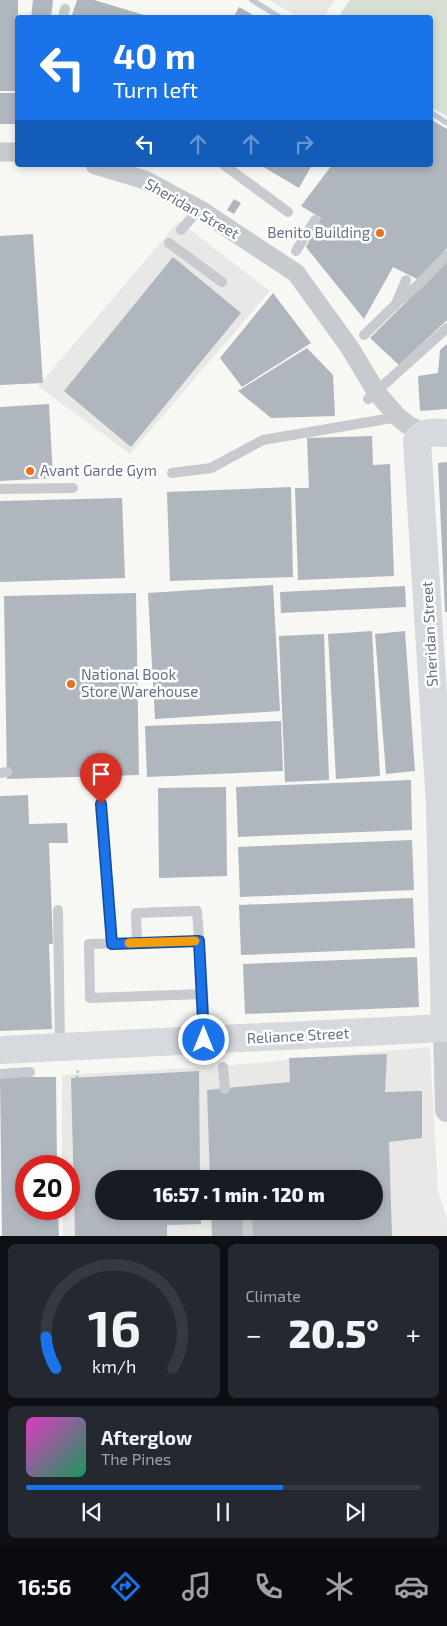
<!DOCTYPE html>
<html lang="en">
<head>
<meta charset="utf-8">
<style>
  :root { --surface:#171b24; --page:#242831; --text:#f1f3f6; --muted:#9ea1a6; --line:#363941; --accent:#1a73e8 }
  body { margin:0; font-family:"Exo 2",sans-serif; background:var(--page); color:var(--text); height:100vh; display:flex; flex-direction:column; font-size:19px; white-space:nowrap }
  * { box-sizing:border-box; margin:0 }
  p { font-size:16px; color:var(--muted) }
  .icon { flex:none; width:28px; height:28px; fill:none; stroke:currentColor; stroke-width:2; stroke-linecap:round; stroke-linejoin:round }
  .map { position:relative; height:1236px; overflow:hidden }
  .panel { display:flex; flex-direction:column; gap:8px; padding:8px; background:#0d0f14; flex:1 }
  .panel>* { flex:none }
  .top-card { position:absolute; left:15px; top:15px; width:418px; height:152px; border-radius:5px; box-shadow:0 2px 8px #0003; background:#1a73e8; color:#fff; overflow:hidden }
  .speed { position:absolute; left:15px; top:1155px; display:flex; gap:10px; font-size:25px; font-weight:700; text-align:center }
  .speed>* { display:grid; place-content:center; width:65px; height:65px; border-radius:50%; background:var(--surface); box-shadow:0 2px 8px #0003; line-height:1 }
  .speed .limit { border:8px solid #d22; background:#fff; color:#111 }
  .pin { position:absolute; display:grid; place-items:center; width:42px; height:42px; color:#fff; margin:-51px -21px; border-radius:50% 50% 50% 0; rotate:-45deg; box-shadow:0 0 5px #0007 }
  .pin .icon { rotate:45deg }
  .me { position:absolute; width:55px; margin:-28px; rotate:0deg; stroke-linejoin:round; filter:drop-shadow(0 0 4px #0008) }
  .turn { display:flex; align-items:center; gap:18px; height:105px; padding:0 15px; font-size:22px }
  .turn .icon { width:65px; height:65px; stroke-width:2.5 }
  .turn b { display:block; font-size:35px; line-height:42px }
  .lanes { display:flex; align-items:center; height:48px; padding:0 15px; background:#0003; justify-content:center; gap:25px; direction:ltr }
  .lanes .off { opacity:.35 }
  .big { font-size:38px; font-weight:800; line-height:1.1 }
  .panel .tile { flex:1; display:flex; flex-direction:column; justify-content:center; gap:8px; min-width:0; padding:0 18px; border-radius:8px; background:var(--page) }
  .panel .dial { align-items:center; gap:0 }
  .dial svg { height:130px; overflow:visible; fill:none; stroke:var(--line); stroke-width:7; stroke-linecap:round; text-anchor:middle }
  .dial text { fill:var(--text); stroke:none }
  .song { display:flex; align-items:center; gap:15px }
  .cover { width:60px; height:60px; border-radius:8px; background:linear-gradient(135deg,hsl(310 70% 55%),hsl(150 70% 35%)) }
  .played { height:5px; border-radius:2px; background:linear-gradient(90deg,var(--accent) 65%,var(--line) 65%) }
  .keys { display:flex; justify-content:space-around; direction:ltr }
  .heat { display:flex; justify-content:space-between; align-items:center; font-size:28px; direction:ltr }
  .panel .tiles { flex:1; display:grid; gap:8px; grid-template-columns:1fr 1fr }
  .tile:last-child { grid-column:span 2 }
  .trip { position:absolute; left:95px; top:1170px; width:288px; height:50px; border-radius:25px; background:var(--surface); box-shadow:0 2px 8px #0003; font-weight:800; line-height:50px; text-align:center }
  .menu { display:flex; height:80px; justify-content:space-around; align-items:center; background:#090b0e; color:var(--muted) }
  .menu .icon { width:35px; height:35px }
  .menu .selected { color:var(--accent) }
  .menu b { font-size:22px; color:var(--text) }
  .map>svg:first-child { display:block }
</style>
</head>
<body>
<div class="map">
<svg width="447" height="1236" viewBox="0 0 447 1236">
  <rect width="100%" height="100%" fill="#f7f7f4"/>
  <path fill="#e8e8e7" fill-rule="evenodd" d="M 269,0 L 335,0 L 324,17 L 300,18 Z
    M 179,221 L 270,291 L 130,454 L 38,386 Z
    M 430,1047 L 438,1191 L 447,1219 L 447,1236 L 63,1236 L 63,1209 L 69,1209 L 69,1166 L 62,1166 L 62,1075 L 210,1067 ZM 104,1179 L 374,1179 L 374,1211 L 104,1211 Z"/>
  <path fill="#d7dfd5" d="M 350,0 L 447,0 L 447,116 L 430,107 L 430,18 L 338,17 Z"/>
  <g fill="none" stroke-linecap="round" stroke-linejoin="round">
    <path stroke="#c2cad0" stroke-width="5.5" d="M 252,0 L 281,18
      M 430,112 L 447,123"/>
  </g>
  <path fill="#b0b6bd" d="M 0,0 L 18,0 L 18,91 L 0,91 Z
    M 33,0 L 53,0 L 51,18 L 31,18 Z
    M 77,0 L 94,0 L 154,18 L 71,18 Z
    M 239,7 L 258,18 L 233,18 Z
    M 0,93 L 18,93 L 18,124 L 0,124 Z
    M 430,119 L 447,129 L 447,248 L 419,280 L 393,267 L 364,319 L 306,247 L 321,218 L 301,206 L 332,165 L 430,165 Z
    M 260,165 L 312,165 L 299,188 Z
    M 234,199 L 241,203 L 234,214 L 227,210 Z
    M 33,234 L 43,383 L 0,385 L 0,236 Z
    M 173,257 L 241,313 L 131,447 L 64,391 Z
    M 447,261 L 447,320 L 399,365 L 370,338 Z
    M 273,293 L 311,343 L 242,387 L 220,358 Z
    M 447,344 L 447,409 L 420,411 L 418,376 L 438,373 L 440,350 Z
    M 307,348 L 333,375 L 335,416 L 271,418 L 238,391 Z
    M 49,404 L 53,478 L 0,481 L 0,407 Z
    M 372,436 L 373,465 L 390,464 L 394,576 L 298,580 L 295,488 L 309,488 L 307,438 Z
    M 447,462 L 447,612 L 445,612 L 438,463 Z
    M 291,487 L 293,577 L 170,581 L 167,492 Z
    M 122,498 L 125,578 L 0,582 L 0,501 Z
    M 273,585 L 280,711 L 155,719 L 148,593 Z
    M 405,586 L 406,607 L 281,613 L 280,592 Z
    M 136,593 L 139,775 L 7,779 L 4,596 Z
    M 372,631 L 380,776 L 336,779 L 328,634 Z
    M 405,631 L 415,771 L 386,774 L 375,634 Z
    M 324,634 L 329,780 L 285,782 L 279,636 Z
    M 281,721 L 283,771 L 147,777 L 145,726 Z
    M 411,780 L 412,830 L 238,837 L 236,787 Z
    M 226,787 L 227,876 L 159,878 L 158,788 Z
    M 28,795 L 29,824 L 67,823 L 68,843 L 49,843 L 53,944 L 49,944 L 52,1029 L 0,1031 L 0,796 Z
    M 412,840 L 414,890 L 240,897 L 238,847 Z
    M 413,898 L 415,948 L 241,955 L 239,905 Z
    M 417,957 L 419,1007 L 245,1014 L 243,964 Z
    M 387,1054 L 385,1092 L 422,1091 L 422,1138 L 389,1142 L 392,1236 L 212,1236 L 211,1211 L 374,1211 L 374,1179 L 210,1179 L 207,1090 L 290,1082 L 289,1058 Z
    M 199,1071 L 200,1179 L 104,1179 L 104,1211 L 201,1211 L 201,1224 L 167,1225 L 167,1236 L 75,1236 L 71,1078 Z
    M 0,1077 L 56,1077 L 57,1166 L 26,1166 L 26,1209 L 58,1209 L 59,1236 L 2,1236 Z"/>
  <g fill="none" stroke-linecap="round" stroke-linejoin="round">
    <path stroke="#bec0c3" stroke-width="3" stroke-dasharray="2.5 2.5" stroke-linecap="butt" d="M 77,1078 L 78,1069"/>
    <path stroke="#c7cace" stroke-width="10" d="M 63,18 L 65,9
      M 224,165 L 288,212
      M 181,230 L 199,209
      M 169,243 L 222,282
      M 296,251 L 315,220
      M 399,301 L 419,284 L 447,255
      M 364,335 L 396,304 L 406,280
      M 368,399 L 447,328
      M 172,473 L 211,468 L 263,440 L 398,417
      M 0,489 L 73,488
      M 0,773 L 7,772
      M 101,804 L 112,944
      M 58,910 L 60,1046
      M 199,941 L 89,944 L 90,998 L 203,994
      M 137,943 L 136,913 L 197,911 L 204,1007 L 204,1039
      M 223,1067 L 225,1089
      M 0,1074 L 30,1072
      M 245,1177 L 245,1179
      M 247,1211 L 248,1236"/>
    <path stroke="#c7cace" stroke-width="19" d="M 0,152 L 18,152
      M 95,165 L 145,180 L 199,209 L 296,273 L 350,348 L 377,393 L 398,417 L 408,425 L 425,433"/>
    <path stroke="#c7cace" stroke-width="24" d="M 447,1028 L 445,1028 L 447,1110"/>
    <path stroke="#d6dadf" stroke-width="28" d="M 0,1050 L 445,1028 L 440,805 L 417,441 C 423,430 436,433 447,433"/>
  </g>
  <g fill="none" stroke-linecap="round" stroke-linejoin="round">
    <defs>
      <path id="route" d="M 101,804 L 112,944 L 199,941 L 204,1040"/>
    </defs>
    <use href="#route" stroke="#114b97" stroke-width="12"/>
    <use href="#route" stroke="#1a73e8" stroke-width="9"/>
    <path stroke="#f59e0b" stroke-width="9" d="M 129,943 L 195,941"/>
  </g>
  <g fill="#e87123" stroke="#fff" stroke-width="2">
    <circle cx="380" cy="233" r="5"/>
    <circle cx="30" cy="471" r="5"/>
    <circle cx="71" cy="684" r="5"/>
  </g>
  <g text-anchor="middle" stroke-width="5" stroke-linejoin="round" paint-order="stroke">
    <g font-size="15" fill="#657286" stroke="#fff">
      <text transform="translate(192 209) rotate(30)" y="5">Sheridan Street</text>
      <text transform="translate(430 634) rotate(-93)" y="5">Sheridan Street</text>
      <text transform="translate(298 1036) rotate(-3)" y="5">Reliance Street</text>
    </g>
    <g font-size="15" fill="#657286" stroke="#fff" text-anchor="start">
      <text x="370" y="238" text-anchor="end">Benito Building</text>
      <text x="40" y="476">Avant Garde Gym</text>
      <text x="81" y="680">National Book<tspan x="81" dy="17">Store Warehouse</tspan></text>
    </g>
  </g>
</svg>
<div class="speed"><div class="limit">20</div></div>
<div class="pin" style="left:101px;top:804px;background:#d93025"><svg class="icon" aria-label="arrive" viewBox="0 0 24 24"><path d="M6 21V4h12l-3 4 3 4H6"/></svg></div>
<svg class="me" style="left:204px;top:1040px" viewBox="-20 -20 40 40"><circle r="17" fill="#1a73e8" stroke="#fff" stroke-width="3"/><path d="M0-11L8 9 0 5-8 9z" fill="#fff"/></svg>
<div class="trip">16:57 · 1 min · 120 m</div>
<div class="top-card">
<div class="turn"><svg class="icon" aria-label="left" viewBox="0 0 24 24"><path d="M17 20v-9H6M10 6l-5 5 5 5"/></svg><div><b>40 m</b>Turn left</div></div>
<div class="lanes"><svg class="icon" aria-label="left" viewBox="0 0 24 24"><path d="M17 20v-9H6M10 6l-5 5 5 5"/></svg><svg class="icon off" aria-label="ahead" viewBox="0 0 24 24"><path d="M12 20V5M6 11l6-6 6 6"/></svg><svg class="icon off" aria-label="ahead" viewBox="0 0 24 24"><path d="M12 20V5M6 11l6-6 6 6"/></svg><svg class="icon off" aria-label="right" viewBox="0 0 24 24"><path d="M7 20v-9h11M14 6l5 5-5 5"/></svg></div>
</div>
</div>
<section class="panel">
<div class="tiles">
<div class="tile dial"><svg viewBox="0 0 100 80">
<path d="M14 69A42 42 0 1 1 86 69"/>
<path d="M14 69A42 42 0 0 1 8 50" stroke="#1a73e8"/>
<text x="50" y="56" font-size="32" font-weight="700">16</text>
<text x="50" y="72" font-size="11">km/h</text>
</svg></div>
<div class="tile"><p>Climate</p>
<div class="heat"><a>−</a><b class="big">20.5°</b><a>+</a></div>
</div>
<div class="tile">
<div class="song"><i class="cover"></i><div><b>Afterglow</b><p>The Pines</p></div></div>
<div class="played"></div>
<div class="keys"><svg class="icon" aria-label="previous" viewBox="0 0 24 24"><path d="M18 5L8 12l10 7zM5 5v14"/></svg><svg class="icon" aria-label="pause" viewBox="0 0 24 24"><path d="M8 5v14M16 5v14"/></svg><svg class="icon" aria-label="next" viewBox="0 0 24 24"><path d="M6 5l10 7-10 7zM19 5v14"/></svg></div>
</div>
</div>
</section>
<nav class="menu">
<b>16:56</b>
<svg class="icon selected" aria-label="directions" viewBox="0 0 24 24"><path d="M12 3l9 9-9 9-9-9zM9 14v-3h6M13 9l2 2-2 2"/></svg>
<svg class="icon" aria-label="music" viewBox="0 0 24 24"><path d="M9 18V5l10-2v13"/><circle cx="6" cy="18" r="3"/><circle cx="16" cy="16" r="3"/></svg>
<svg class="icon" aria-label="phone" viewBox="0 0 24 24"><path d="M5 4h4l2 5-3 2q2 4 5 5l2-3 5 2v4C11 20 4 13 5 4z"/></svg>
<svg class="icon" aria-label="climate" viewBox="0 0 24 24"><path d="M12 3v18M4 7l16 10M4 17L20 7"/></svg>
<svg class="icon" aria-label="car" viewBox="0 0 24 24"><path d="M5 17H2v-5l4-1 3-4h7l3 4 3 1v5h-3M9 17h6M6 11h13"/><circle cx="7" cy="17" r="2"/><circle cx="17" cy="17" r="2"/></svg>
</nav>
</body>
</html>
